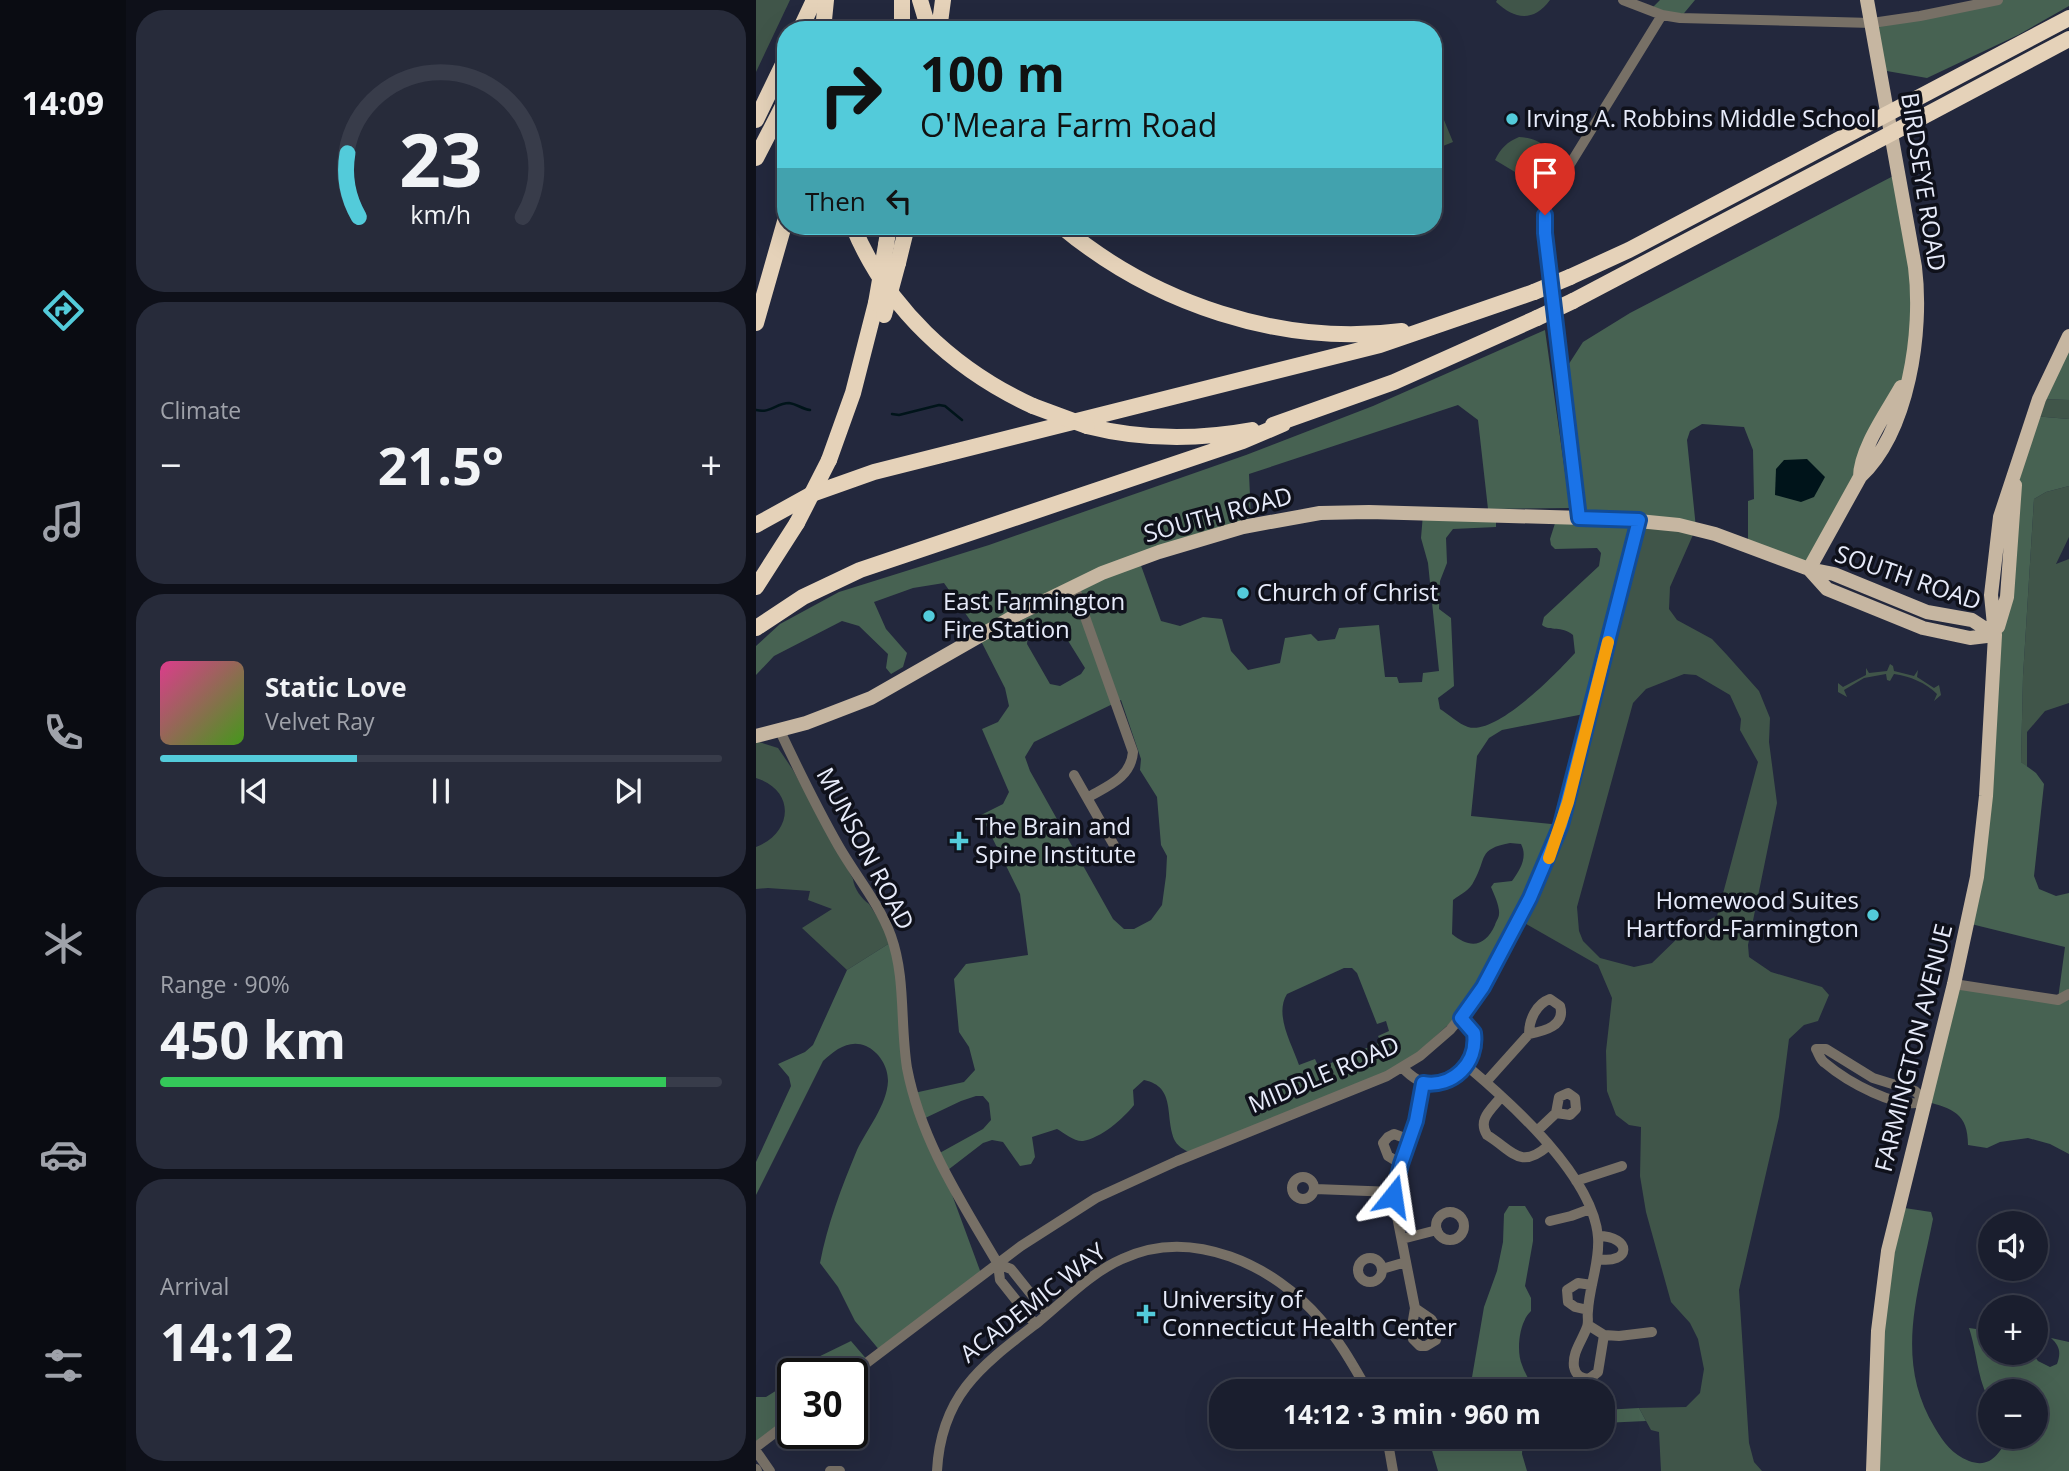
<!DOCTYPE html>
<html lang="en">
<head>
<meta charset="utf-8">
<style>
  :root { --surface:#1a1e2e; --page:#272b3a; --text:#f1f3f6; --muted:#9fa2aa; --line:#383c4a; --accent:#53cbda }
  body { margin:0; font-family:"Open Sans",sans-serif; background:var(--page); color:var(--text); height:100vh; display:flex; flex-direction:column; font-size:26px; white-space:nowrap }
  * { box-sizing:border-box; margin:0 }
  p { font-size:23px; color:var(--muted) }
  .icon { flex:none; width:38px; height:38px; fill:none; stroke:currentColor; stroke-width:2; stroke-linecap:round; stroke-linejoin:round }
  .map { position:relative; flex:1; overflow:hidden }
  .details { display:flex; flex-direction:column; gap:10px; padding:10px; background:#0e1019; width:630px }
  .details>* { flex:none }
  .hud { position:absolute; left:21px; top:21px; width:665px; height:214px; border-radius:28px; box-shadow:0 7px 28px #0002,0 0 0 2px var(--line); background:#53cbda; color:#111; overflow:hidden }
  .controls { position:absolute; left:1222px; top:1211px; display:grid; gap:14px }
  .controls a { display:grid; place-items:center; width:70px; height:70px; border-radius:50%; background:var(--surface); box-shadow:0 7px 28px #0002,0 0 0 2px var(--line); font-size:35px }
  .speed { position:absolute; left:21px; top:1358px; display:flex; gap:14px; font-size:35px; font-weight:700; text-align:center }
  .speed>* { display:grid; place-content:center; width:91px; height:91px; border-radius:50%; background:var(--surface); box-shadow:0 7px 28px #0002,0 0 0 2px var(--line); line-height:1 }
  .speed .limit { border:4px solid #111; border-radius:10px; background:#fff; color:#111 }
  .pin { position:absolute; display:grid; place-items:center; width:60px; height:60px; color:#fff; margin:-72px -30px; border-radius:50% 50% 50% 0; rotate:-45deg; box-shadow:0 0 7px #0007 }
  .pin .icon { rotate:45deg }
  .me { position:absolute; width:77px; margin:-38px; rotate:15deg; stroke-linejoin:round; filter:drop-shadow(0 0 5px #0008) }
  .turn { display:flex; align-items:center; gap:24px; height:147px; padding:0 28px; font-size:32px }
  .turn .icon { width:91px; height:91px; stroke-width:2.5 }
  .turn b { display:block; font-size:49px; line-height:60px }
  .then { display:flex; align-items:center; height:66px; padding:0 28px; background:#0003; gap:14px; font-size:26px }
  .big { font-size:52px; font-weight:700; line-height:1.1 }
  .details .tile { flex:1; display:flex; flex-direction:column; justify-content:center; gap:10px; min-width:0; padding:0 24px; border-radius:28px; background:var(--page) }
  .details .dial { align-items:center; gap:0 }
  .dial svg { height:182px; overflow:visible; fill:none; stroke:var(--line); stroke-width:7; stroke-linecap:round; text-anchor:middle }
  .dial text { fill:var(--text); stroke:none }
  .song { display:flex; align-items:center; gap:21px }
  .cover { width:84px; height:84px; border-radius:10px; background:linear-gradient(135deg,hsl(330 70% 55%),hsl(100 70% 35%)) }
  .played { height:7px; border-radius:4px; background:linear-gradient(90deg,var(--accent) 35%,var(--line) 35%) }
  .keys { display:flex; justify-content:space-around; direction:ltr }
  .heat { display:flex; justify-content:space-between; align-items:center; font-size:38px; direction:ltr }
  .charge { height:10px; border-radius:5px; background:linear-gradient(90deg,#34c759 90%,var(--line) 0) }
  .trip { position:absolute; left:453px; top:1379px; width:406px; height:70px; border-radius:28px; background:var(--surface); box-shadow:0 7px 28px #0002,0 0 0 2px var(--line); font-weight:700; line-height:70px; text-align:center }
  main { display:flex; flex:1; min-height:0 }
  .dock { display:flex; flex-direction:column; width:126px; justify-content:space-around; align-items:center; background:#0a0c12; color:var(--muted) }
  .dock .icon { width:49px; height:49px }
  .dock .selected { color:var(--accent) }
  .dock b { font-size:32px; color:var(--text) }
  .map>svg:first-child { display:block }
</style>
</head>
<body>
<main>
<nav class="dock">
<b>14:09</b>
<svg class="icon selected" aria-label="directions" viewBox="0 0 24 24"><path d="M12 3l9 9-9 9-9-9zM9 14v-3h6M13 9l2 2-2 2"/></svg>
<svg class="icon" aria-label="music" viewBox="0 0 24 24"><path d="M9 18V5l10-2v13"/><circle cx="6" cy="18" r="3"/><circle cx="16" cy="16" r="3"/></svg>
<svg class="icon" aria-label="phone" viewBox="0 0 24 24"><path d="M5 4h4l2 5-3 2q2 4 5 5l2-3 5 2v4C11 20 4 13 5 4z"/></svg>
<svg class="icon" aria-label="climate" viewBox="0 0 24 24"><path d="M12 3v18M4 7l16 10M4 17L20 7"/></svg>
<svg class="icon" aria-label="car" viewBox="0 0 24 24"><path d="M5 17H2v-5l4-1 3-4h7l3 4 3 1v5h-3M9 17h6M6 11h13"/><circle cx="7" cy="17" r="2"/><circle cx="17" cy="17" r="2"/></svg>
<svg class="icon" aria-label="filters" viewBox="0 0 24 24"><path d="M4 7h16M4 17h16"/><circle cx="9" cy="7" r="2"/><circle cx="15" cy="17" r="2"/></svg>
</nav>
<section class="details">
<div class="tile dial"><svg viewBox="0 0 100 80">
<path d="M14 69A42 42 0 1 1 86 69"/>
<path d="M14 69A42 42 0 0 1 9 41" stroke="#53cbda"/>
<text x="50" y="56" font-size="32" font-weight="700">23</text>
<text x="50" y="72" font-size="11">km/h</text>
</svg></div>
<div class="tile"><p>Climate</p>
<div class="heat"><a>−</a><b class="big">21.5°</b><a>+</a></div>
</div>
<div class="tile">
<div class="song"><i class="cover"></i><div><b>Static Love</b><p>Velvet Ray</p></div></div>
<div class="played"></div>
<div class="keys"><svg class="icon" aria-label="previous" viewBox="0 0 24 24"><path d="M18 5L8 12l10 7zM5 5v14"/></svg><svg class="icon" aria-label="pause" viewBox="0 0 24 24"><path d="M8 5v14M16 5v14"/></svg><svg class="icon" aria-label="next" viewBox="0 0 24 24"><path d="M6 5l10 7-10 7zM19 5v14"/></svg></div>
</div>
<div class="tile"><p>Range · 90%</p><b class="big">450 km</b><div class="charge"></div></div>
<div class="tile"><p>Arrival</p><b class="big">14:12</b></div>
</section>
<div class="map">
<svg width="1313" height="1471" viewBox="0 0 1313 1471">
  <rect width="100%" height="100%" fill="#23283d"/>
  <path fill="#405549" fill-rule="evenodd" d="M 0,0 L 34,0 L 0,72 Z
    M 741,0 L 794,0 C 777,23 758,19 740,2 Z
    M 681,103 L 697,142 L 677,150 L 677,104 Z
    M 763,137 C 775,138 784,140 791,150 L 769,178 L 739,160 C 745,148 751,142 763,137 Z
    M 1283,399 L 1313,400 L 1313,419 L 1277,416 Z
    M 1313,486 L 1313,537 L 1300,564 L 1313,559 L 1313,703 L 1289,711 L 1271,732 L 1271,767 L 1265,762 L 1267,676 L 1278,499 L 1290,492 Z
    M 883,520 L 940,528 L 914,587 L 913,609 L 921,620 L 956,639 L 971,655 L 1003,691 L 1014,718 L 1013,742 L 1021,803 L 992,945 L 993,957 L 1015,972 L 1066,987 L 1073,995 L 1062,1021 L 1048,1025 L 1033,1039 L 1023,1117 L 983,1290 L 993,1443 L 998,1462 L 1006,1471 L 905,1471 L 903,1432 L 895,1430 L 883,1408 L 930,1407 L 944,1393 L 948,1369 L 942,1339 L 934,1323 L 915,1302 L 890,1212 L 884,1176 L 885,1127 L 873,1125 L 860,1115 L 851,1091 L 850,1051 L 856,998 L 842,965 L 763,920 L 796,850 ZM 928,674 L 940,675 L 974,695 L 985,719 L 984,730 L 1002,762 L 961,916 L 928,932 L 896,963 L 878,967 L 844,958 L 827,941 L 823,931 L 821,907 L 877,703 L 890,689 Z
    M 1134,664 L 1137,666 L 1138,671 L 1158,676 L 1162,670 L 1161,677 L 1178,688 L 1183,685 L 1185,695 L 1178,701 L 1181,694 C 1170,683 1154,676 1138,674 L 1134,681 L 1131,680 L 1130,674 L 1108,678 L 1088,690 L 1091,697 L 1082,692 L 1082,683 L 1087,687 L 1110,675 L 1110,668 L 1113,673 L 1131,671 Z
    M 0,741 L 22,748 L 37,770 L 97,879 C 98,889 106,899 113,904 L 137,941 L 91,970 L 46,928 L 76,909 L 52,900 L 54,891 L 12,888 L 0,889 L 0,847 C 37,833 40,790 0,778 Z"/>
  <path fill="#476252" fill-rule="evenodd" d="M 904,0 L 939,0 L 924,18 L 893,11 Z
    M 1242,0 L 1313,0 L 1313,6 L 1262,35 L 1171,78 L 1125,70 L 1116,23 Z
    M 1143,173 L 1159,267 L 1153,372 L 1053,569 L 992,546 L 992,501 L 998,499 L 997,450 L 988,427 L 946,424 L 934,431 L 931,440 L 940,528 L 883,521 L 833,713 L 746,730 L 733,738 L 721,756 L 715,816 L 805,825 L 718,1001 L 646,1067 L 437,1154 C 431,1151 423,1148 419,1141 C 408,1117 421,1087 388,1080 L 377,1090 L 378,1105 C 367,1119 345,1138 327,1141 C 319,1142 308,1133 301,1129 L 276,1137 L 279,1157 L 275,1164 L 264,1166 L 247,1142 L 236,1140 L 227,1143 L 188,1173 L 226,1276 L 125,1352 L 99,1321 L 82,1287 L 64,1263 C 71,1225 86,1186 101,1150 C 111,1129 131,1105 132,1081 C 132,1066 123,1052 110,1046 C 93,1039 79,1050 67,1061 L 0,1195 L 0,1162 L 35,1086 L 33,1077 L 22,1064 L 49,1052 L 57,1045 L 91,970 L 137,941 L 158,1093 L 208,1082 L 219,1070 L 213,1047 L 203,1032 L 198,979 L 210,964 L 272,955 L 264,894 L 225,815 L 247,804 L 253,792 L 226,729 L 242,722 L 253,706 L 249,688 L 225,641 L 383,560 L 405,621 L 424,626 L 447,617 L 466,619 L 475,651 L 492,670 L 524,663 L 529,638 L 555,634 L 562,641 L 579,639 L 583,628 L 623,625 L 629,677 L 641,677 L 643,683 L 666,682 L 667,673 L 683,671 L 672,563 L 665,538 L 667,514 L 740,516 L 740,527 L 697,529 L 690,538 L 691,563 L 684,581 L 683,609 L 695,618 L 698,686 L 682,698 L 684,709 C 692,714 703,724 712,727 C 740,736 801,673 819,653 L 817,635 C 805,625 795,632 786,625 L 788,617 L 843,566 L 845,553 L 841,548 L 799,549 L 795,545 L 794,539 L 801,517 L 823,518 L 807,373 L 827,342 L 874,313 ZM 293,623 L 301,623 L 329,668 L 325,674 L 304,686 L 294,684 L 271,644 L 272,636 ZM 365,700 L 385,759 L 384,770 L 401,797 L 405,845 L 411,856 L 410,876 L 406,905 L 395,920 L 378,929 L 368,929 L 357,919 L 274,771 L 269,757 L 278,742 ZM 754,843 L 765,844 C 772,857 764,870 756,881 L 738,883 L 735,887 C 738,894 744,907 743,914 C 743,918 740,921 739,925 C 729,947 714,949 696,934 L 697,900 C 705,894 714,890 718,881 C 731,859 721,849 754,843 ZM 588,968 L 596,968 L 601,973 L 621,1024 L 630,1021 L 633,1031 L 622,1036 L 625,1042 L 563,1068 L 559,1059 L 543,1065 C 536,1044 518,1015 531,994 ZM 220,1096 L 227,1096 L 233,1103 L 235,1120 L 227,1129 L 180,1155 L 165,1120 L 205,1101 Z
    M 789,330 L 814,508 L 732,509 L 722,420 L 702,405 L 493,474 L 495,517 L 387,552 L 221,630 L 188,583 L 157,588 L 118,602 L 130,629 L 151,653 L 147,667 L 135,674 L 130,668 L 132,654 L 103,626 L 86,621 L 18,656 L 0,675 L 0,646 L 24,624 L 83,592 L 233,545 L 490,455 L 617,406 Z
    M 1313,336 L 1313,400 L 1283,399 Z
    M 1277,416 L 1313,419 L 1313,486 L 1290,492 L 1278,499 L 1267,676 L 1265,762 L 1280,773 L 1288,784 L 1278,876 L 1283,889 L 1300,896 L 1313,893 L 1313,1154 L 1294,1144 L 1272,1138 L 1244,1142 L 1231,1148 L 1212,1145 C 1212,1113 1197,1109 1169,1101 L 1198,984 L 1302,999 L 1309,947 L 1211,923 L 1239,635 L 1258,504 Z
    M 753,1206 L 769,1206 L 777,1219 L 777,1241 L 769,1286 L 775,1298 L 775,1311 C 763,1322 760,1351 766,1365 C 769,1374 775,1382 778,1391 L 719,1391 L 715,1383 L 728,1307 L 741,1271 L 747,1242 L 748,1214 Z
    M 1142,1207 L 1175,1212 L 1177,1219 C 1163,1291 1137,1359 1179,1428 C 1188,1443 1196,1454 1213,1461 C 1235,1469 1243,1453 1253,1437 L 1279,1437 L 1279,1391 L 1234,1391 L 1234,1401 C 1221,1379 1221,1352 1213,1328 L 1234,1331 L 1234,1353 L 1276,1353 L 1282,1361 L 1294,1367 L 1301,1364 C 1305,1353 1304,1346 1295,1338 L 1313,1342 L 1313,1471 L 1117,1471 L 1120,1359 Z
    M 95,1341 L 113,1362 L 96,1374 L 43,1374 L 54,1361 Z
    M 37,1380 L 37,1419 L 0,1447 L 0,1397 L 10,1397 Z
    M 883,1408 L 890,1421 L 847,1423 L 847,1410 Z
    M 672,1437 L 767,1437 L 766,1454 L 771,1471 L 682,1471 Z"/>
  <path fill="#00141a" d="M 1051,459 L 1069,477 L 1058,497 L 1045,502 L 1019,495 L 1020,469 L 1028,460 Z"/>
  <g fill="none" stroke-linecap="round" stroke-linejoin="round">
    <path stroke="#00141a" stroke-width="2.5" d="M 0,410 C 14,414 20,403 33,403 C 41,404 46,409 54,410
      M 136,414 L 143,415 L 183,405 L 189,406 L 206,420"/>
    <path stroke="#777066" stroke-width="10" d="M 867,0 L 906,15 L 924,18 L 1116,23 L 1164,16 L 1242,0
      M 823,518 L 789,233 L 791,205 L 800,187 L 906,15
      M 318,586 L 377,752 C 375,778 351,786 331,798
      M 24,731 C 42,769 61,808 82,845 C 99,875 123,903 135,936 C 150,978 144,1024 151,1068 C 165,1141 205,1201 242,1264 L 244,1280 L 279,1324
      M 318,775 L 363,854
      M 1198,984 L 1302,1000 L 1313,994
      M 794,999 L 804,1006 C 810,1026 788,1031 773,1034 C 773,1020 780,1004 794,999 Z
      M 705,1018 C 720,1036 723,1044 711,1066 C 755,1103 837,1176 842,1237 C 844,1262 833,1287 832,1311 C 831,1317 833,1322 831,1327 C 826,1341 816,1352 818,1367 C 820,1376 825,1378 833,1379 L 842,1372 L 848,1335 L 832,1325
      M 1060,1049 L 1070,1049 L 1117,1078 L 1159,1091 L 1169,1101 C 1143,1112 1089,1080 1069,1063 C 1064,1060 1063,1054 1060,1049 Z
      M 646,1067 C 668,1091 689,1089 711,1066
      M 730,1082 L 773,1034
      M 812,1093 L 819,1098 L 820,1109 L 814,1115 L 800,1113 L 803,1097 Z
      M 745,1097 C 736,1109 721,1119 731,1135 C 757,1151 764,1170 792,1146
      M 781,1131 L 800,1113
      M 645,1164 L 632,1156 L 627,1143 L 632,1137 L 638,1134 L 654,1140
      M536 1188a11 11 0 1 1 22 0a11 11 0 1 1-22 0Z
      M 820,1181 L 866,1166
      M 559,1189 L 638,1192
      M680 1226a14 14 0 1 1 28 0a14 14 0 1 1-28 0Z
      M 794,1221 L 815,1216 L 834,1209
      M 646,1239 L 681,1230
      M602 1270a12 12 0 1 1 24 0a12 12 0 1 1-24 0Z
      M 841,1259 C 876,1265 876,1236 842,1236
      M 242,1264 L 255,1269 L 291,1314
      M 626,1269 L 650,1262
      M 659,1308 L 675,1319 L 682,1330 L 680,1340 L 670,1346 L 664,1346 L 657,1339 L 656,1326 L 659,1308 L 637,1196 L 645,1164 L 660,1121 L 667,1083
      M 832,1310 L 819,1307 L 812,1302 L 811,1290 L 822,1283 L 836,1285
      M 848,1335 L 863,1336 L 896,1332
      M 96,1374 L 265,1246 L 340,1198 L 421,1161 L 631,1076 L 664,1056 L 694,1030 L 718,1001 L 736,972 L 774,898 L 796,850 L 812,802 L 883,520
      M 631,1437 L 637,1471
      M 0,1447 L 37,1419
      M 0,1451 L 14,1471
      M 0,1469 L 1,1471
      M 74,1471 L 84,1471
      M 181,1471 C 185,1395 225,1366 281,1323 C 308,1301 334,1273 366,1259 C 436,1226 518,1265 565,1320 C 584,1341 598,1367 612,1391"/>
    <path stroke="#c6b6a1" stroke-width="14" d="M 1104,477 C 1104,449 1131,412 1145,387
      M 1053,569 L 1104,477 C 1153,431 1167,331 1159,267 L 1111,0
      M 1053,569 L 1071,589 L 1167,628 L 1214,638 L 1239,635
      M 1242,627 L 1251,597 L 1259,485
      M 0,736 L 50,723 L 115,698 L 262,614 L 346,573 L 403,552 L 487,527 L 564,513 L 613,512 L 862,519 L 923,525 L 959,534 L 1053,569 L 1078,574 L 1171,612 L 1216,620 L 1239,635
      M 1117,1471 L 1122,1331 L 1132,1251 L 1198,984 L 1221,877 L 1230,796 L 1239,635 L 1235,595 L 1244,517 L 1283,399 L 1313,336"/>
    <path stroke="#e5d2b9" stroke-width="16" d="M 146,0 L 146,30
      M 164,0 L 173,30
      M 44,30 L 58,0
      M 183,30 L 187,0
      M 1154,102 L 1313,18
      M 0,120 L 30,58
      M 1157,122 L 1313,39
      M 0,158 L 30,100
      M 97,226 C 130,307 198,370 277,406
      M 305,226 C 397,303 525,347 646,331
      M 130,245 L 133,226
      M 142,263 L 151,226
      M 814,277 L 873,250 L 1112,124
      M 817,301 L 1115,144
      M 0,323 L 30,218
      M 517,425 L 638,382 L 781,318
      M 331,426 C 386,440 441,440 496,430
      M 73,460 L 97,393 L 120,303
      M 0,525 L 56,494 L 118,472 L 624,345 L 778,292
      M 0,587 L 41,523
      M 0,628 L 47,597 L 104,570 L 487,441 L 527,424"/>
    <path stroke="#e5d2b9" stroke-width="16" d="M 67,30 L 70,0
      M 1112,124 L 1154,102
      M 1115,144 L 1157,122
      M 778,292 L 814,277
      M 120,303 L 130,245
      M 128,315 L 142,263
      M 781,318 L 817,301
      M 277,406 L 331,426
      M 41,523 L 73,460"/>
  </g>
  <g fill="none" stroke-linecap="round" stroke-linejoin="round">
    <defs>
      <path id="route" d="M 637,1196 L 645,1164 L 660,1121 L 667,1083 C 697,1088 722,1063 718,1033 L 705,1018 L 727,987 L 774,898 L 805,825 L 883,520 L 823,518 L 789,233 L 789,215"/>
    </defs>
    <use href="#route" stroke="#114b97" stroke-width="18"/>
    <use href="#route" stroke="#1a73e8" stroke-width="12"/>
    <path stroke="#f59e0b" stroke-width="12" d="M 793,858 L 812,802 L 852,642"/>
  </g>
  <g fill="#53cbda" stroke="#0f111b" stroke-width="2.5">
    <circle cx="756" cy="119" r="7"/>
    <circle cx="487" cy="593" r="7"/>
    <circle cx="173" cy="616" r="7"/>
    <path d="M199.5 830.5h7v7h7v7h-7v7h-7v-7h-7v-7h7z"/>
    <circle cx="1117" cy="915" r="7"/>
    <path d="M386.5 1303.5h7v7h7v7h-7v7h-7v-7h-7v-7h7z"/>
  </g>
  <g text-anchor="middle" stroke-width="7" stroke-linejoin="round" paint-order="stroke">
    <g font-size="24" fill="#e7ebfa" stroke="#0f111b" text-anchor="start">
      <text x="770" y="127">Irving A. Robbins Middle School</text>
      <text x="501" y="601">Church of Christ</text>
      <text x="187" y="610">East Farmington<tspan x="187" dy="28">Fire Station</tspan></text>
      <text x="219" y="835">The Brain and<tspan x="219" dy="28">Spine Institute</tspan></text>
      <text x="1103" y="909" text-anchor="end">Homewood Suites<tspan x="1103" dy="28">Hartford-Farmington</tspan></text>
      <text x="406" y="1308">University of<tspan x="406" dy="28">Connecticut Health Center</tspan></text>
    </g>
    <g font-size="24" fill="#e7ebfa" stroke="#0f111b">
      <text transform="translate(1167 182) rotate(81)" y="8">BIRDSEYE ROAD</text>
      <text transform="translate(462 515) rotate(-15)" y="8">SOUTH ROAD</text>
      <text transform="translate(1152 578) rotate(19)" y="8">SOUTH ROAD</text>
      <text transform="translate(109 849) rotate(62)" y="8">MUNSON ROAD</text>
      <text transform="translate(1158 1048) rotate(-76)" y="8">FARMINGTON AVENUE</text>
      <text transform="translate(568 1075) rotate(-23)" y="8">MIDDLE ROAD</text>
      <text transform="translate(277 1303) rotate(-38)" y="8">ACADEMIC WAY</text>
    </g>
  </g>
</svg>
<div class="controls">
<a><svg class="icon" aria-label="sound" viewBox="0 0 24 24"><path d="M4 9h4l5-4v14l-5-4H4zM17 9q2 3 0 6"/></svg></a>
<a>+</a>
<a>−</a>
</div>
<div class="speed"><div class="limit">30</div></div>
<div class="pin" style="left:789px;top:215px;background:#d93025"><svg class="icon" aria-label="arrive" viewBox="0 0 24 24"><path d="M6 21V4h12l-3 4 3 4H6"/></svg></div>
<svg class="me" style="left:637px;top:1196px" viewBox="-20 -20 40 40"><path d="M0-17L14 15 0 8-14 15z" fill="#1a73e8" stroke="#fff" stroke-width="4"/></svg>
<div class="trip">14:12 · 3 min · 960 m</div>
<div class="hud">
<div class="turn"><svg class="icon" aria-label="right" viewBox="0 0 24 24"><path d="M7 20v-9h11M14 6l5 5-5 5"/></svg><div><b>100 m</b>O'Meara Farm Road</div></div>
<div class="then">Then<svg class="icon" aria-label="left" viewBox="0 0 24 24"><path d="M17 20v-9H6M10 6l-5 5 5 5"/></svg></div>
</div>
</div>
</main>
</body>
</html>
